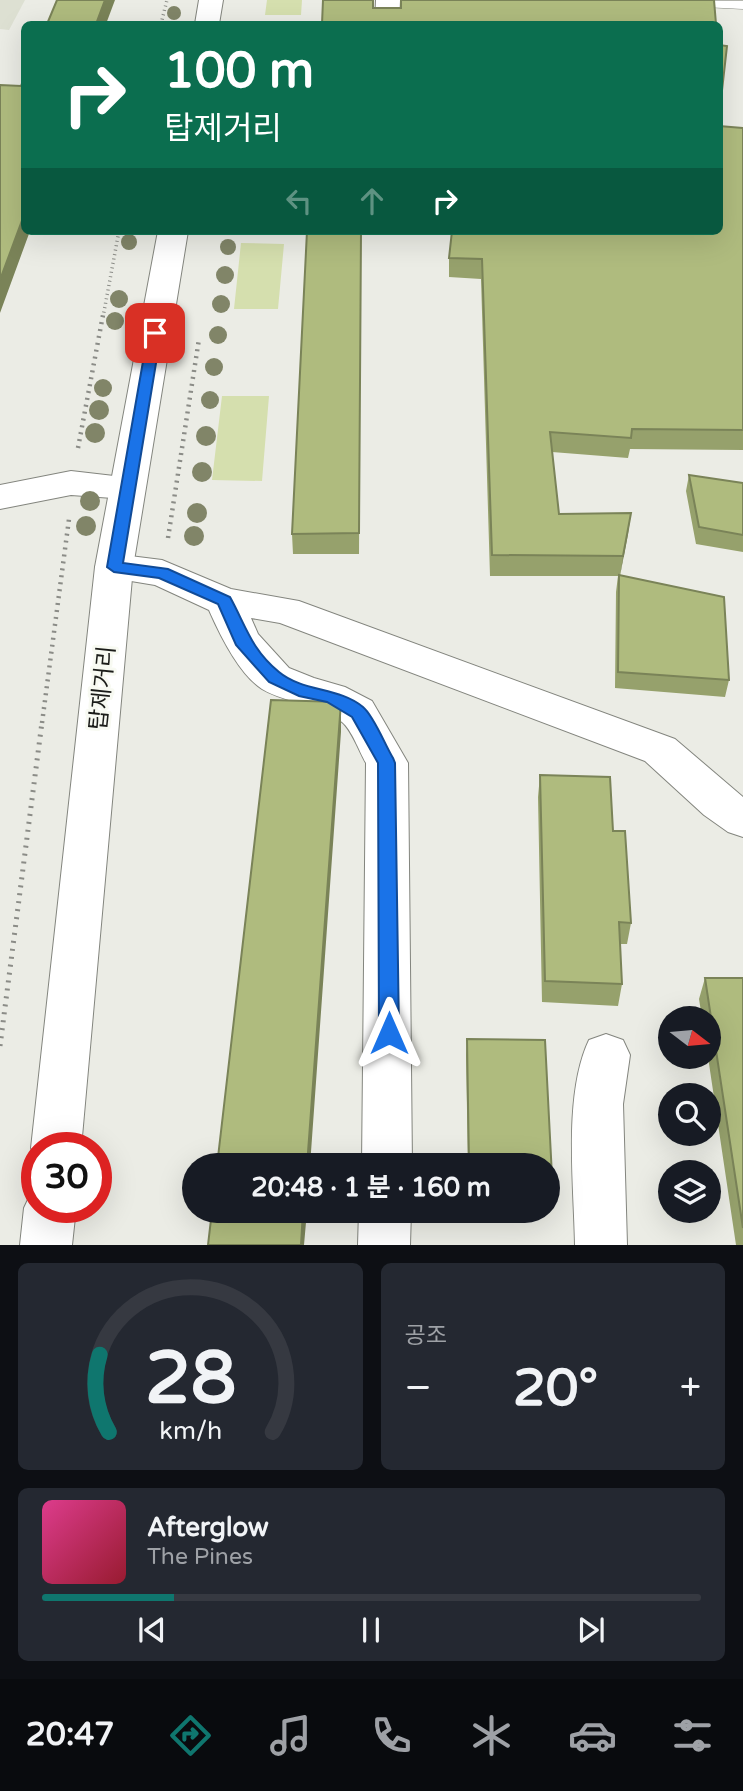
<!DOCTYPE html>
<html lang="ko">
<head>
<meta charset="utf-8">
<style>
  :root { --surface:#171b24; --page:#242831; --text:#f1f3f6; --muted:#9ea1a6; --line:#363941; --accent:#0f766e }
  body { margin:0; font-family:"Varela Round","Noto Sans KR",sans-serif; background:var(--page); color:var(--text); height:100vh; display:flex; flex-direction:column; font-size:26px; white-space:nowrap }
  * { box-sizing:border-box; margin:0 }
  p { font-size:23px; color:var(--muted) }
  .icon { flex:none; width:38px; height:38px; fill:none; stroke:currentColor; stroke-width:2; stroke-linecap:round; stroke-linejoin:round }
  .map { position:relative; height:1245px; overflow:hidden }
  .details { display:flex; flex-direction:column; gap:18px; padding:18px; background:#0d0f14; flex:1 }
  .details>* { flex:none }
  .hud { position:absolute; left:21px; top:21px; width:702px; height:214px; border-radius:10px; box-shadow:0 7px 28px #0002; background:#0b6e4f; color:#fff; overflow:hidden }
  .needle { width:46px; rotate:106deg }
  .fabs { position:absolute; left:658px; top:1006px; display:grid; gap:14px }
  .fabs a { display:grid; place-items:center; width:63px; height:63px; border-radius:50%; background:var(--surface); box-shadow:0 7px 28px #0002; font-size:35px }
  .speed { position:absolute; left:21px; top:1132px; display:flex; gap:14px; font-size:35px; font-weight:700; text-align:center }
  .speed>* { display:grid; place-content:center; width:91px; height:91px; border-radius:50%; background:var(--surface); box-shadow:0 7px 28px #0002; line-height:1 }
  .speed .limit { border:10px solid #d22; background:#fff; color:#111 }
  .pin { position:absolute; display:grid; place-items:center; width:60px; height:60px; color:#fff; margin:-30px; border-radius:14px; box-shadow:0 4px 10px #0006 }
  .me { position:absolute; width:77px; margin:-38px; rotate:0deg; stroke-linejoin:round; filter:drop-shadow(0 0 5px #0008) }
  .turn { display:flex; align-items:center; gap:24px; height:147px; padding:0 28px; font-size:32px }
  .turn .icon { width:91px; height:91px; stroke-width:2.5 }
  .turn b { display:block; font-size:49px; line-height:60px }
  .lanes { display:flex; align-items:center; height:66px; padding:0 28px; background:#0003; justify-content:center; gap:35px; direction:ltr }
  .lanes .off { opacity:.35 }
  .big { font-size:52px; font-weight:700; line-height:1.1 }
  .details .card { flex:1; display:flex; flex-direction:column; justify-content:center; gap:10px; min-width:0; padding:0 24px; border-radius:10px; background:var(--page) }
  .details .dial { align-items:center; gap:0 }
  .dial svg { height:182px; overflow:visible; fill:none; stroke:var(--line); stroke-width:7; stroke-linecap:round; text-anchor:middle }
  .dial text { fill:var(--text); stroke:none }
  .song { display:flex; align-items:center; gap:21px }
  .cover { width:84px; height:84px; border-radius:10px; background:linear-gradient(135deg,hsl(330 70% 55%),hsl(350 70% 35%)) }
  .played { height:7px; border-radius:4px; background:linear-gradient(90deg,var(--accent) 20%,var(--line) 20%) }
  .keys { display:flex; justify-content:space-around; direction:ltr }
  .heat { display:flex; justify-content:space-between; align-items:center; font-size:38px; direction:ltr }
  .details .tiles { flex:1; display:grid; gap:18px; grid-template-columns:1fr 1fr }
  .card:last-child { grid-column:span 2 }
  .trip { position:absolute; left:182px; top:1153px; width:378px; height:70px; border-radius:35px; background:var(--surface); box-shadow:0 7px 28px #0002; font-weight:700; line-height:70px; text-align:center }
  .dock { display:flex; height:112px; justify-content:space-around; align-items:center; background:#090b0e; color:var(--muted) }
  .dock .icon { width:49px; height:49px }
  .dock .on { color:var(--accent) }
  .dock b { font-size:32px; color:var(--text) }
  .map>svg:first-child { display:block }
</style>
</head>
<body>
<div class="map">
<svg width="743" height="1245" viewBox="0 0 743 1245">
  <rect width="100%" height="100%" fill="#ebece5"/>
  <path fill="#dde0d2" d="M 0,0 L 25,0 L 9,30 L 0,29 Z"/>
  <path fill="#d5dfae" d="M 267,0 L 302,0 L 301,15 L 265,15 Z
    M 241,243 L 284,244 L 278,309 L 234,309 Z
    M 222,396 L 269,396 L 262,481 L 212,480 Z"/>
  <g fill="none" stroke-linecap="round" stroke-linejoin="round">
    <defs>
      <path id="lane" d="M 637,0 L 743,1 L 743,9 L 644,4 Z"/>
      <path id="street" d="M 376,0 L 400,0 L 399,24 L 375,24 Z
        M 71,471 L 140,479 L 145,487 L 140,495 L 127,499 L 71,495 L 0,509 L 0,485 Z
        M 114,554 L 162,560 L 231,589 L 299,601 L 675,739 L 743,797 L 743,837 L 728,832 L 704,815 L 645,761 L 280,623 L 251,618 L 258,634 L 289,668 L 314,678 L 345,687 L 372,701 L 408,763 L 412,1166 L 362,1166 L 366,763 C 359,751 352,730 342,722 C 319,703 287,704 262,689 C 239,674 220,635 209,610 L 155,585 L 101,576 L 95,567 L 101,558 Z
        M 606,1034 L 623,1040 L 630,1055 L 623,1104 L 627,1245 L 575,1245 C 574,1184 563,1095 589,1040 Z
        M 359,1211 L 411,1211 L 410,1245 L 358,1245 Z"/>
      <path id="secondary" d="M 199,0 L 223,0 L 219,24 L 195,24 Z
        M 158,231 L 188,231 L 133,567 L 81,1148 L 37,1148 L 37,1161 L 31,1148 L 95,567 Z
        M 37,1189 L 37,1208 L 76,1208 L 72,1245 L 20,1245 L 24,1208 L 32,1191 Z"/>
    </defs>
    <use href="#lane" stroke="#83857e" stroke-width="1"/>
    <use href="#street" stroke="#83857e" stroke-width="2"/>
    <use href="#secondary" stroke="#83857e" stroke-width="2"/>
    <path stroke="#8b8c87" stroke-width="3.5" stroke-dasharray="1 3.5" stroke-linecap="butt" d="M 161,24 L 167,0
      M 103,317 L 119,231"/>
    <path stroke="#8b8c87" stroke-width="4.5" stroke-dasharray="2 5" stroke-linecap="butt" d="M 78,448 L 103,315
      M 168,538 L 199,339
      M 42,723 L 69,519"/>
    <path stroke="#8b8c87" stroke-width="5" stroke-dasharray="2 6" stroke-linecap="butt" d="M 0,1046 L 42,722
      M 99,1202 L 101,1162"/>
    <use href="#lane" fill="#fff" fill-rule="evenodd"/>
    <use href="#street" fill="#fff" fill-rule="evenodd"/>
    <use href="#secondary" fill="#fff" fill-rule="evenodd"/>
  </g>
  <g fill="#818568">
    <circle cx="174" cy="13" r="7"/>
    <circle cx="129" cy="242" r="8"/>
    <circle cx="228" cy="247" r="8"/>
    <circle cx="225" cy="275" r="9"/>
    <circle cx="119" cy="299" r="9"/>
    <circle cx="221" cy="304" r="9"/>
    <circle cx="115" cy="321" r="9"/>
    <circle cx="218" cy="335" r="9"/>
    <circle cx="214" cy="367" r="9"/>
    <circle cx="103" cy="388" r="9"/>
    <circle cx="210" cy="400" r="9"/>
    <circle cx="99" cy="410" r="10"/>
    <circle cx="95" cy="433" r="10"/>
    <circle cx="206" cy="436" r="10"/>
    <circle cx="202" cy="472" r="10"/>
    <circle cx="90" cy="501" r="10"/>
    <circle cx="197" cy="513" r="10"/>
    <circle cx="86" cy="526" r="10"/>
    <circle cx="194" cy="536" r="10"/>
  </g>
  <path fill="#96a16c" d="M 743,128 L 743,450 L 630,449 L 628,458 L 552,452 L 559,514 L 631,513 L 620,576 L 729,680 L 725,697 L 615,688 L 616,592 L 618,576 L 490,576 L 481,279 L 449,277 L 449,258 L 719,231 Z
    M 361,231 L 359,554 L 293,554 L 292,534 Z
    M 689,475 L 743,483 L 743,552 L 696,544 L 686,491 Z
    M 540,775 L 613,831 L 631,923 L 627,944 L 620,944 L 622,984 L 618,1006 L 542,1002 L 538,797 Z
    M 705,978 L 743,978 L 743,1245 L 736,1245 L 708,1057 L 709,1018 L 702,1018 L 699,999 Z
    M 467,1039 L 545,1040 L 553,1196 L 551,1211 L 548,1211 L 548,1166 L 468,1166 L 466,1055 Z"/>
  <path fill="#7a8358" d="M 105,0 L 115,0 L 106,24 L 96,24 Z
    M 24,215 L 24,231 L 30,231 L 0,313 L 0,280 Z
    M 631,513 L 628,534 L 620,576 L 623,556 Z
    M 341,702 L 341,732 L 310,1166 L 307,1166 Z
    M 303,1211 L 307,1211 L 304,1245 L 301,1245 Z"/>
  <path fill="#afbb7e" stroke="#7a8358" stroke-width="2" d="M 57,0 L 105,0 L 96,24 L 47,24 Z
    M 323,0 L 373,0 L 373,8 L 401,8 L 401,0 L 714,0 L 716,24 L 322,24 Z
    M 719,45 L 727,46 L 719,117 Z
    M 24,78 L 24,215 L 0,280 L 0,85 L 21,86 Z
    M 719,126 L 743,128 L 743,430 L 632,429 L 631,438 L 550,432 L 559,514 L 631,513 L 623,556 L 492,555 L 482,259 L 449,258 L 452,231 L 719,231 Z
    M 307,231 L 361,231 L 359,533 L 292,534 Z
    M 689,475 L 743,483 L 743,535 L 699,527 Z
    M 619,575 L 724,597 L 729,680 L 618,672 Z
    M 271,700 L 341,702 L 307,1166 L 217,1166 Z
    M 540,775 L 610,777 L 613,831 L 625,831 L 631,923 L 619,922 L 622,984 L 545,981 Z
    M 705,978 L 743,978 L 743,1228 Z
    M 467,1039 L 545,1040 L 553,1196 L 548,1196 L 548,1166 L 469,1166 Z
    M 212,1211 L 303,1211 L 301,1245 L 208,1245 Z"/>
  <path fill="#1a73e8" stroke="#114b97" stroke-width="2" d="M 155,329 L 161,333 L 123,563 L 168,569 L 230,597 C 246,626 251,649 279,672 C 303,692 339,687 363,707 C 374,716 385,745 393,758 L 395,763 L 399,1033 L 396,1039 L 389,1042 L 382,1039 L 379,1033 L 378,763 L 352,717 L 327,702 L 299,696 L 269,682 L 236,645 L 218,604 L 159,578 L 114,572 L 107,567 L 148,333 Z"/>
  <g text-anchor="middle" stroke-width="6" stroke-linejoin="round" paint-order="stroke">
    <g font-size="23" fill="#1b1c19" stroke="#f8faf2">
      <text transform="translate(102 688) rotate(-84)" y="8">탑제거리</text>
    </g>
  </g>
</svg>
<div class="fabs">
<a><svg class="needle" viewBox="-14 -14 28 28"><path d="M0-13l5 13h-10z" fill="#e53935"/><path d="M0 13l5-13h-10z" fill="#9ea1a6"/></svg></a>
<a><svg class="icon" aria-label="search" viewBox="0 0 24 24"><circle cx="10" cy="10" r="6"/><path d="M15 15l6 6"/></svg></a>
<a><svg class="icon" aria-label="layers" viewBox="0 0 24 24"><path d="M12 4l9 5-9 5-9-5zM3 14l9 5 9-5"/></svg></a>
</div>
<div class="speed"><div class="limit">30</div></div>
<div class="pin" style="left:155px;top:333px;background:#d93025"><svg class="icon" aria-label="arrive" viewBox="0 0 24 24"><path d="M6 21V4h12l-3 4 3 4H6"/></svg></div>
<svg class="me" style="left:389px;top:1033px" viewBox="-20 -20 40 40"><path d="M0-17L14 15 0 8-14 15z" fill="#1a73e8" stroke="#fff" stroke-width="4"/></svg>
<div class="trip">20:48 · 1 분 · 160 m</div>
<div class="hud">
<div class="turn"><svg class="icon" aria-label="right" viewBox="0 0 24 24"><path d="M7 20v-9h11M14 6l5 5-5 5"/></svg><div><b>100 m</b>탑제거리</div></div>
<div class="lanes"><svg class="icon off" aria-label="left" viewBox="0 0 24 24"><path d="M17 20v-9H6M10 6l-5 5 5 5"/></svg><svg class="icon off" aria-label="ahead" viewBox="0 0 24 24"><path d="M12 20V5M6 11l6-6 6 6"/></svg><svg class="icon" aria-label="right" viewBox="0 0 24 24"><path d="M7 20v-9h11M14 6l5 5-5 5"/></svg></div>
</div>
</div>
<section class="details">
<div class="tiles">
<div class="card dial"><svg viewBox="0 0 100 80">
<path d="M14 69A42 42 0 1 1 86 69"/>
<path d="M14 69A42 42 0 0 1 10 35" stroke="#0f766e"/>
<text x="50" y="56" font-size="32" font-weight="700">28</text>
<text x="50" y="72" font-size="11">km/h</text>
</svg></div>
<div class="card"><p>공조</p>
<div class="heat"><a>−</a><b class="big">20°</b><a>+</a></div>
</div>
<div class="card">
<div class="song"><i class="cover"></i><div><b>Afterglow</b><p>The Pines</p></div></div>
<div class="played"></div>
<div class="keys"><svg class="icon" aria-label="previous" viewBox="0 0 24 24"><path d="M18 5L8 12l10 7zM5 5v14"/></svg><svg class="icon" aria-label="pause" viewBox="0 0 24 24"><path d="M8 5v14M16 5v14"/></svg><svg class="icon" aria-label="next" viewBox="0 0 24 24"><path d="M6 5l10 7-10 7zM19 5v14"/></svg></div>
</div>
</div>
</section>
<nav class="dock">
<b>20:47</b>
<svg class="icon on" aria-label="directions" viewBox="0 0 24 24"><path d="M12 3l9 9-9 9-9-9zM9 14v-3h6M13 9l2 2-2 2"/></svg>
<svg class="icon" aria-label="music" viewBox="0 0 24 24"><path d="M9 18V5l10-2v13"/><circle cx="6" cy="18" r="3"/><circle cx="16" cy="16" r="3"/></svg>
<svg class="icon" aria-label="phone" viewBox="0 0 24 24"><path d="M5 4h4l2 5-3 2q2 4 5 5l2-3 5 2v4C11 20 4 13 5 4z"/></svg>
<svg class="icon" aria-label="climate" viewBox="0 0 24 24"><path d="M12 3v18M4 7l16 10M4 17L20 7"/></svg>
<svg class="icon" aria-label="car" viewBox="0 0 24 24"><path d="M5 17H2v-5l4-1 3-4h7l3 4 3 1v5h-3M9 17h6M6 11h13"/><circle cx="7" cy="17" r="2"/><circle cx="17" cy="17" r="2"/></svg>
<svg class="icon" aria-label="filters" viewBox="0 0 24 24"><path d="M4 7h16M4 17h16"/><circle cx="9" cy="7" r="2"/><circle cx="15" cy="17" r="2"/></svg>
</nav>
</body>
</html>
